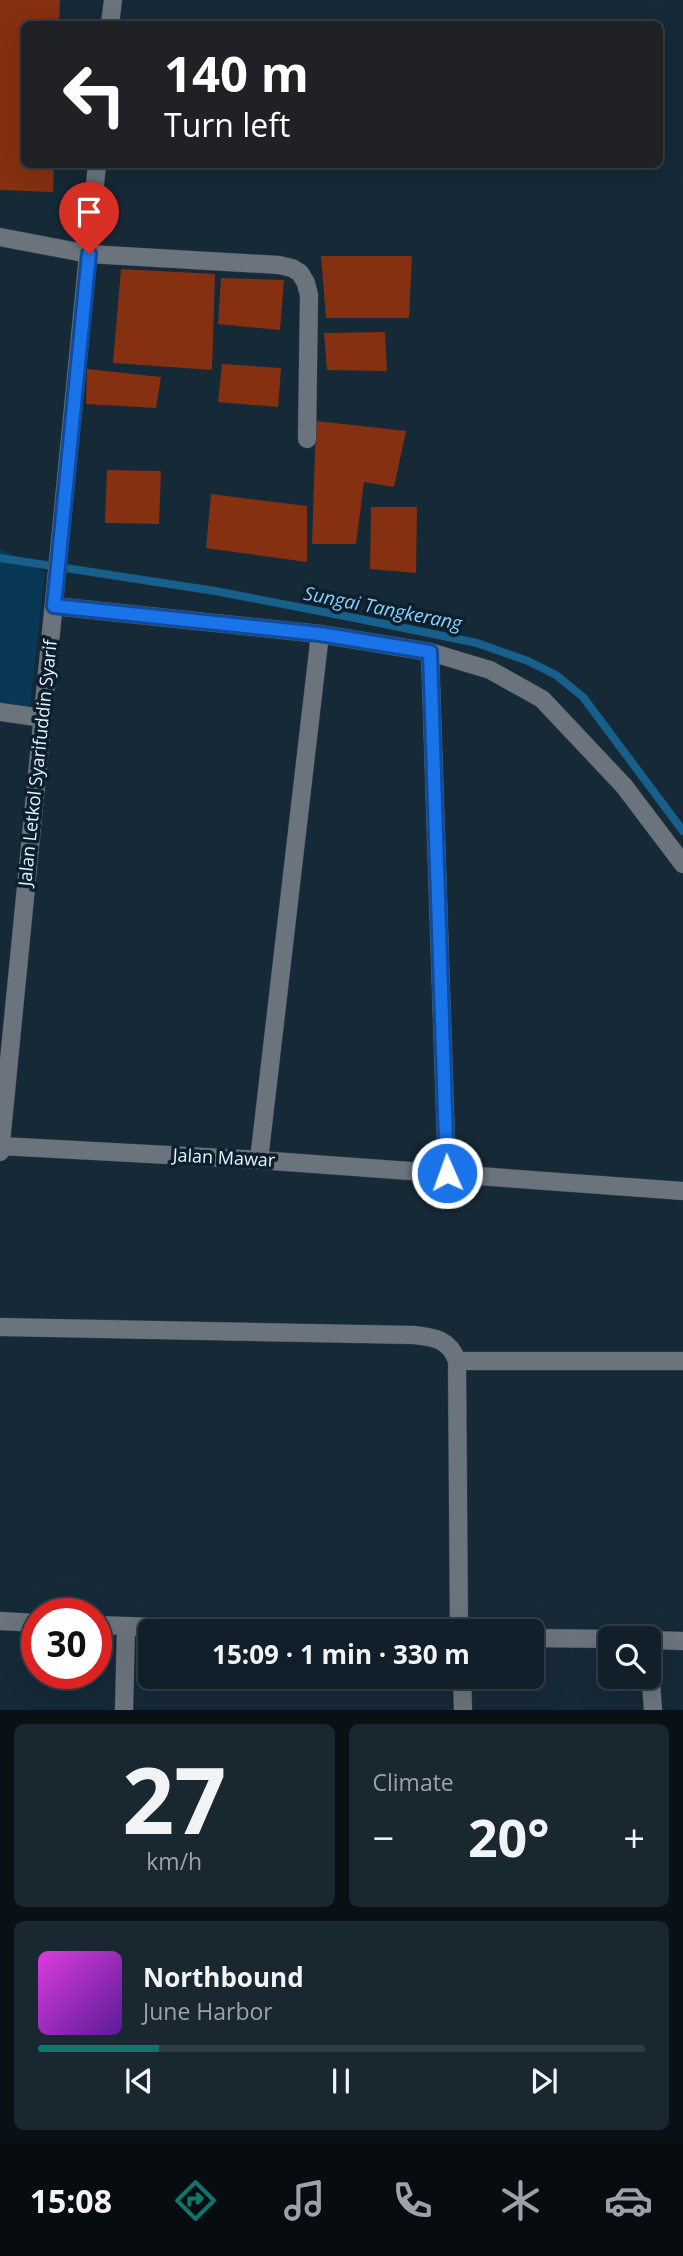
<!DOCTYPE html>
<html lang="en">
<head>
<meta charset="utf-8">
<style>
  :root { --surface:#101f29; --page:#192731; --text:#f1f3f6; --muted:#9ca2a8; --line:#303d46; --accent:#0f766e }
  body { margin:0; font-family:"Open Sans",sans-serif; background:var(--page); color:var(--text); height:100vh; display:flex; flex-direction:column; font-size:26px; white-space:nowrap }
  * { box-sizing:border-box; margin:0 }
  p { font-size:23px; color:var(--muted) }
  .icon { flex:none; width:38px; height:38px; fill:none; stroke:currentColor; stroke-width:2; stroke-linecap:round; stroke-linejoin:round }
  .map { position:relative; height:1710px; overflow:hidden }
  .drawer { display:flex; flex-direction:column; gap:14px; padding:14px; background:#091117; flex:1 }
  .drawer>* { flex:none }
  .top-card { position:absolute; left:21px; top:21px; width:642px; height:147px; border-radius:10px; box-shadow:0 7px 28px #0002,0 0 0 2px var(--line); background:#202124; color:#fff; overflow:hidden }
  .tools { position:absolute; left:598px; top:1626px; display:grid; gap:14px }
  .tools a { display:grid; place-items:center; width:63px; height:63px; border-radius:10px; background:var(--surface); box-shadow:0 7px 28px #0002,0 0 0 2px var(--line); font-size:35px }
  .speed { position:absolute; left:21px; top:1598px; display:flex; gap:14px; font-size:35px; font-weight:700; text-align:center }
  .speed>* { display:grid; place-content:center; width:91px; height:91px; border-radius:50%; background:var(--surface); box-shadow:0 7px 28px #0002,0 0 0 2px var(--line); line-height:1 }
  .speed .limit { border:10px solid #d22; background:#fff; color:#111 }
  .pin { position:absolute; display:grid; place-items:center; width:60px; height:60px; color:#fff; margin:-72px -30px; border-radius:50% 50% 50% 0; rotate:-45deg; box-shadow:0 0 7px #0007 }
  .pin .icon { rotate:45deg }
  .me { position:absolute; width:77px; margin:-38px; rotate:358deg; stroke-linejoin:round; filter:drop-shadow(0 0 5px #0008) }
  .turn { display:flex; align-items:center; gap:24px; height:147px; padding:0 28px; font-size:32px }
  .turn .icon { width:91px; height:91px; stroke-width:2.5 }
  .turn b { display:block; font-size:49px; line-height:60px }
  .big { font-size:52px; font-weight:700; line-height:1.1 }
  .drawer .tile { flex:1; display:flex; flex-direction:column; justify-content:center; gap:10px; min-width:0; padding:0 24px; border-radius:10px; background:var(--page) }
  .drawer .dial { align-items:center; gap:0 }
  .dial b { font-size:91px; line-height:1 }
  .song { display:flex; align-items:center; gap:21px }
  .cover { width:84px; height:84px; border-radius:10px; background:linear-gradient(135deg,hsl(300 70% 55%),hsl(270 70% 35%)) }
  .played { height:7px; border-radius:4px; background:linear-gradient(90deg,var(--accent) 20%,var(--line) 20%) }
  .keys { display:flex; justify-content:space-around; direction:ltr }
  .heat { display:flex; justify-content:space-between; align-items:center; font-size:38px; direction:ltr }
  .drawer .tiles { flex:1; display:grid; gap:14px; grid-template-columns:1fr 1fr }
  .tile:last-child { grid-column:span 2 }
  .trip { position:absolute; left:138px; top:1619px; width:406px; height:70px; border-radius:10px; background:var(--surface); box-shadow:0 7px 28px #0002,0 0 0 2px var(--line); font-weight:700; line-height:70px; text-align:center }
  .dock { display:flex; height:112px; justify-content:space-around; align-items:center; background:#060c10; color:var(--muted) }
  .dock .icon { width:49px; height:49px }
  .dock .active { color:var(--accent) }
  .dock b { font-size:32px; color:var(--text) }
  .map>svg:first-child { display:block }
</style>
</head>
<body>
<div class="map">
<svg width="683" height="1710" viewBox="0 0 683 1710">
  <rect width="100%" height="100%" fill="#162937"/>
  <path fill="#083855" d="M 0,548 L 45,572 L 30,706 L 0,704 Z"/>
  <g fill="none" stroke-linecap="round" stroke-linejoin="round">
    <path stroke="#18608c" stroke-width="8" d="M 0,558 L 215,591 L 365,620 L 477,643 L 528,661 L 556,675 L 583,697 L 683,831"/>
  </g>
  <path fill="#853011" d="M 0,0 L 60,0 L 59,24 L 24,24 L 24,164 L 54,164 L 53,192 L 0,190 Z
    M 321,256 L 412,256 L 409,318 L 326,318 Z
    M 121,269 L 215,274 L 212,370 L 113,363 Z
    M 221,278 L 284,280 L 280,330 L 218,324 Z
    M 385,332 L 387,371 L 327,370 L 324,333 Z
    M 222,364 L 281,368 L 278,407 L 218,402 Z
    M 87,369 L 161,377 L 156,408 L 86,404 Z
    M 316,421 L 406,431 L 394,487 L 364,482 L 356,544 L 312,544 Z
    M 107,470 L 161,471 L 159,524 L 105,523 Z
    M 211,494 L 307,506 L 307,562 L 206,548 Z
    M 371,507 L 417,507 L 416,573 L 370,569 Z"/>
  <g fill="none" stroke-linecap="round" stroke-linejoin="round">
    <defs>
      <path id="minor" d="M 110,24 L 113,0
        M 0,237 L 89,254 L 279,265 L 292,268 L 300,273 L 306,283 L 309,295 L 307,439
        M 54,606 L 320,634 L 430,652 L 490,670 L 542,699 L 624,786 L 683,864
        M 430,652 L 447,1173
        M 0,712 L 43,718
        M 1,1146 L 259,1160 L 683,1191
        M 0,1152 L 97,164
        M 259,1160 L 320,634
        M 0,1327 L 414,1335 C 435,1337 450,1340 457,1361 L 459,1631
        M 457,1361 L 683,1361
        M 0,1621 L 37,1623
        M 96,1625 L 283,1631
        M 532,1638 L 611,1639
        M 649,1640 L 683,1641
        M 649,1656 L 653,1710
        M 462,1676 L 463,1710
        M 124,1710 L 126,1627"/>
    </defs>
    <use href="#minor" stroke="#334552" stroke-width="19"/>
    <use href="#minor" stroke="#6b747c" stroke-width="18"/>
  </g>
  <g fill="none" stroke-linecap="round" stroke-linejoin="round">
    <defs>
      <path id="route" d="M 89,254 L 54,606 L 320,634 L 430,652 L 447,1173"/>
    </defs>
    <use href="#route" stroke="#114b97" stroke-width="18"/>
    <use href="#route" stroke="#1a73e8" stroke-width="12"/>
  </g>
  <g text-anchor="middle" stroke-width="7" stroke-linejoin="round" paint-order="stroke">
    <g font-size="18" fill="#e5f1fb" stroke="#0c1f2d">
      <text transform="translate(38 763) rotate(-84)" y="6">Jalan Letkol Syarifuddin Syarif</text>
      <text transform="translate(224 1158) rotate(3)" y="6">Jalan Mawar</text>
    </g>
    <g font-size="19" font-style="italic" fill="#90cffe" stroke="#0c1f2d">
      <text transform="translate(383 608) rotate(11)" y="7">Sungai Tangkerang</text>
    </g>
  </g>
</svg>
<div class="tools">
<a><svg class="icon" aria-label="search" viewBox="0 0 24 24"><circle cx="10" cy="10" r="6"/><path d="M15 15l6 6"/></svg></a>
</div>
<div class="speed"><div class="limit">30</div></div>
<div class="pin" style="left:89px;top:254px;background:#d93025"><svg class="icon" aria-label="arrive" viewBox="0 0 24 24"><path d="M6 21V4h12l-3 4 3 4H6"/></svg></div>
<svg class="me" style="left:447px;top:1173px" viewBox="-20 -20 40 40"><circle r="17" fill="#1a73e8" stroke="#fff" stroke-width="3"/><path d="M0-11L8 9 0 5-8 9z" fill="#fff"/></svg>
<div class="trip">15:09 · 1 min · 330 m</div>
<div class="top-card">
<div class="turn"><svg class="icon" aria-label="left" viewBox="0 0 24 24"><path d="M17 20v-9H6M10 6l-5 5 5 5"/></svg><div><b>140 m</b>Turn left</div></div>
</div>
</div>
<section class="drawer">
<div class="tiles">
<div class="tile dial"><b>27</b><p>km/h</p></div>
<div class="tile"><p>Climate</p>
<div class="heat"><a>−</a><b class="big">20°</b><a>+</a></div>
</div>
<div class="tile">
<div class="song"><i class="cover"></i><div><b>Northbound</b><p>June Harbor</p></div></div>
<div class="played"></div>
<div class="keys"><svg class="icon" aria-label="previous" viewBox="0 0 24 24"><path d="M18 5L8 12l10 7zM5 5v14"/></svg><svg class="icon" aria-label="pause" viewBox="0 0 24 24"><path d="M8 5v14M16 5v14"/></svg><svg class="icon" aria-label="next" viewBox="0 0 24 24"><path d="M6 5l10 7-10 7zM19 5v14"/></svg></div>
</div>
</div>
</section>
<nav class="dock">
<b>15:08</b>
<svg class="icon active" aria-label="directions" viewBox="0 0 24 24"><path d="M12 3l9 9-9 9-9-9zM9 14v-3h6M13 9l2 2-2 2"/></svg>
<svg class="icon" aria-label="music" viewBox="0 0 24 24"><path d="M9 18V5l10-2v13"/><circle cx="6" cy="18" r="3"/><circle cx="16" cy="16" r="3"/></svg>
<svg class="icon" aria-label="phone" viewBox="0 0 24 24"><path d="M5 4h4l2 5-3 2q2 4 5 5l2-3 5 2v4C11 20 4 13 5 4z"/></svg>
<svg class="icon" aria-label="climate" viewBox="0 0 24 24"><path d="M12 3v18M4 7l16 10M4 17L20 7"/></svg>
<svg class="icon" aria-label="car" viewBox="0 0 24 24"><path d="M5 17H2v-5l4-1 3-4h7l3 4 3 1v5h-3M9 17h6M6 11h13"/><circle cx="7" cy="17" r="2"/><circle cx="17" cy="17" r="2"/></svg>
</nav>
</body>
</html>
